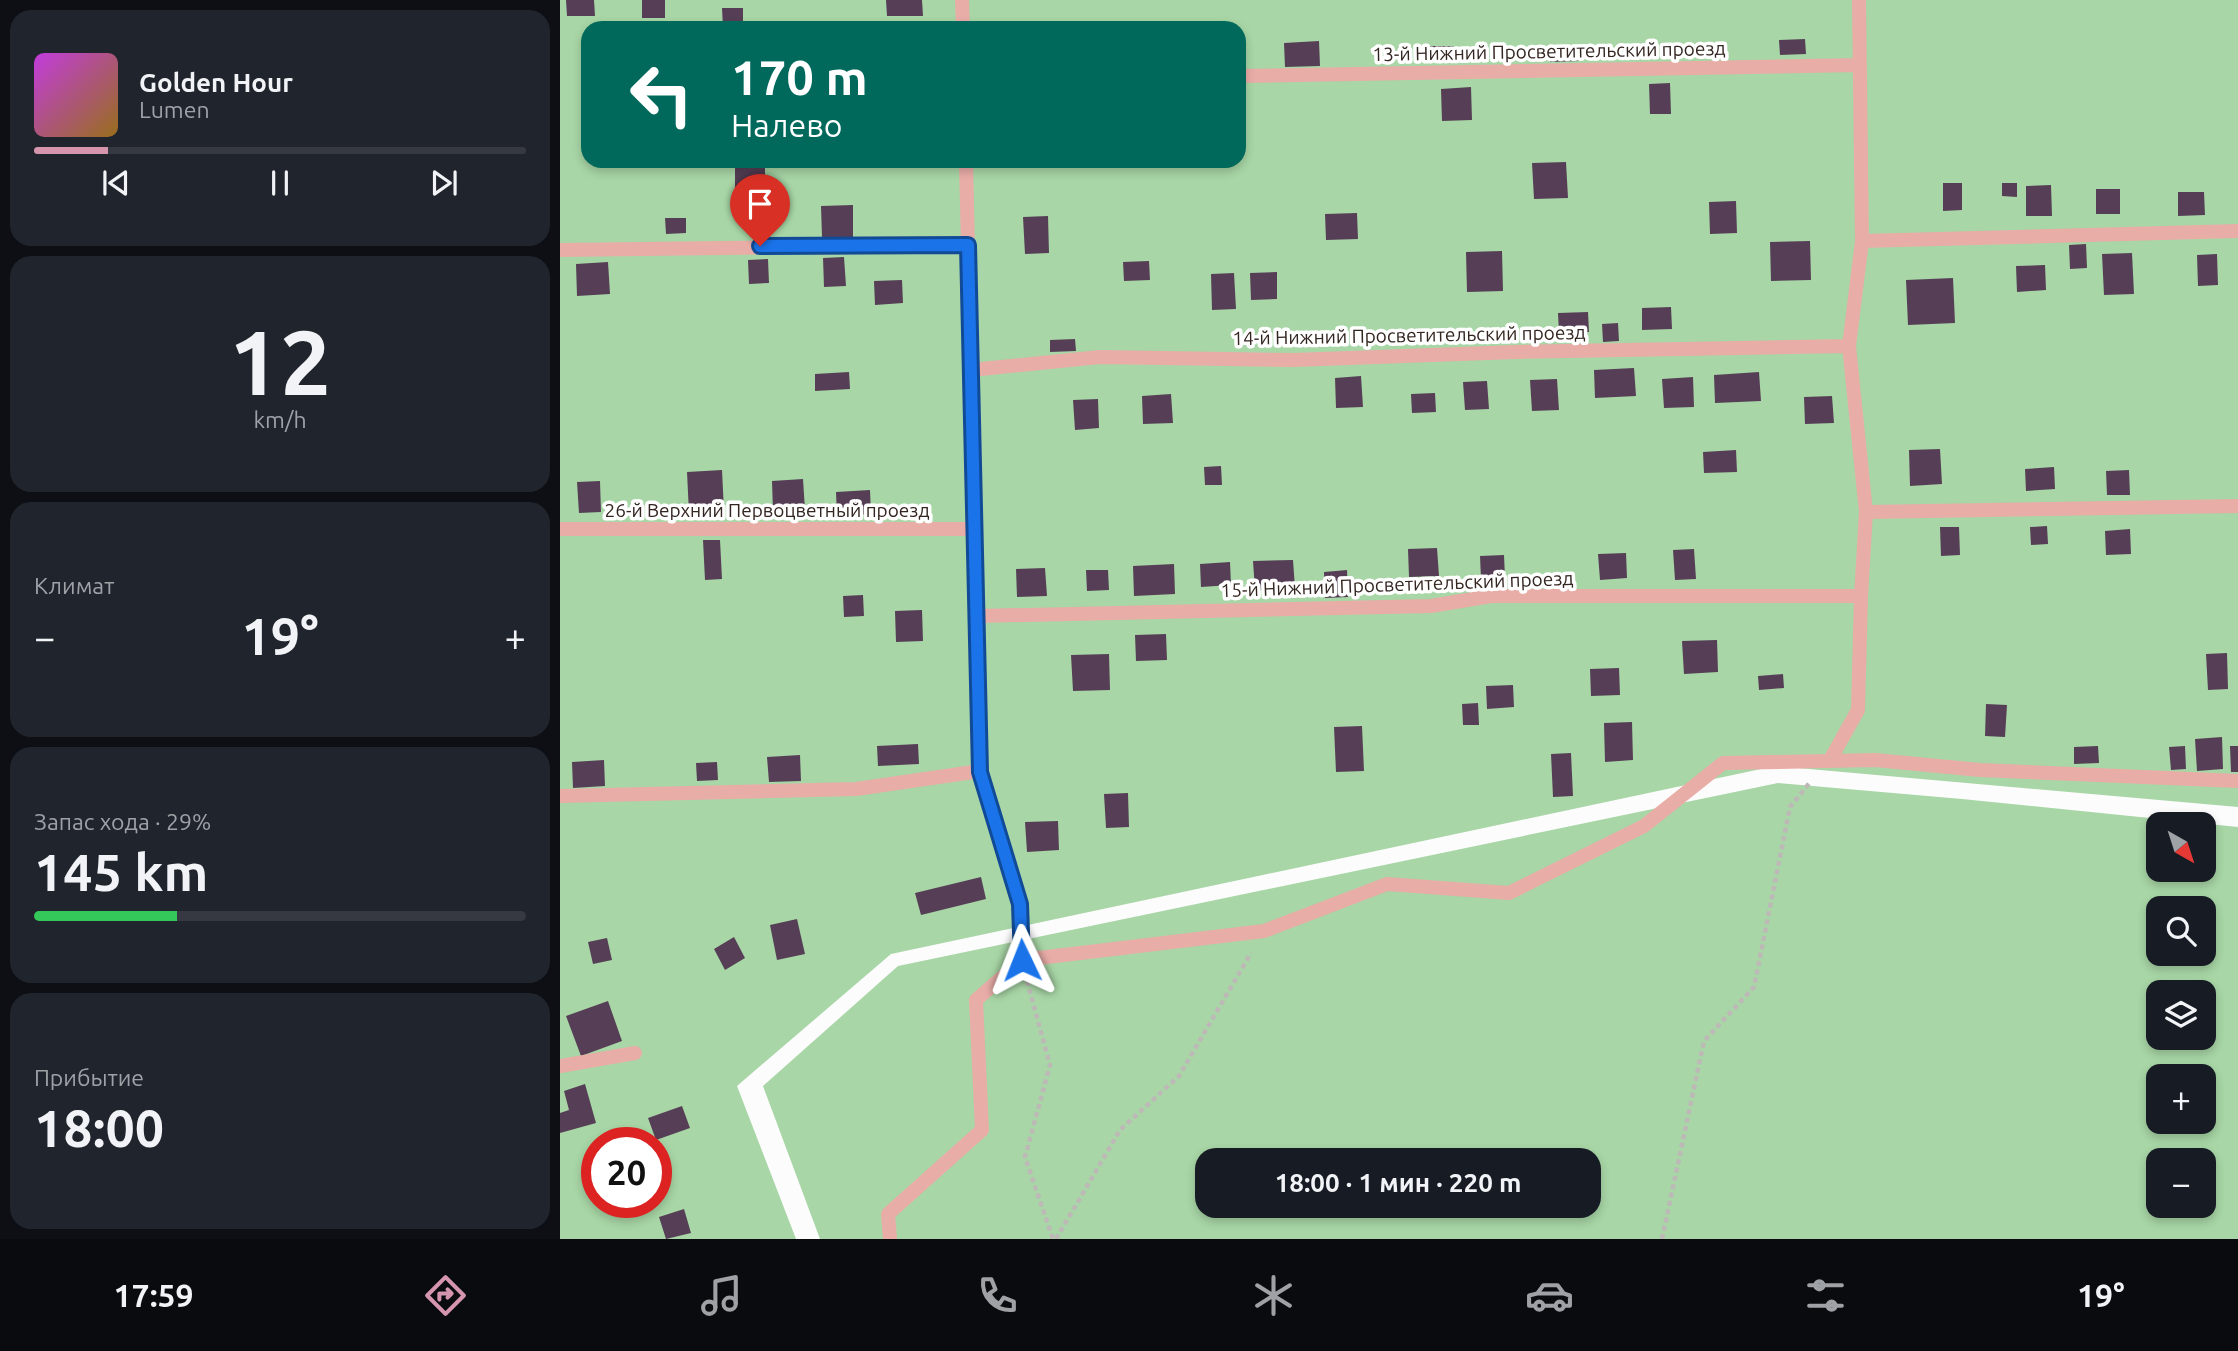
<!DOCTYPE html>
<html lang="ru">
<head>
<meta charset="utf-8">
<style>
  :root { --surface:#171b24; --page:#20242c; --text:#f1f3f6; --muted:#9ea1a6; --line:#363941; --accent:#d595ac }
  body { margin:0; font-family:Ubuntu,sans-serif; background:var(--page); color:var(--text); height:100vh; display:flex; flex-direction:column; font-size:26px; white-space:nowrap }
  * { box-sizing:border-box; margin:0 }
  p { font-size:23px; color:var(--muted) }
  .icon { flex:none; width:38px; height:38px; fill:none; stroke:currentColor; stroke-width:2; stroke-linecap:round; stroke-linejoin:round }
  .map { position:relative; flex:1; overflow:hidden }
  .drawer { display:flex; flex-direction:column; gap:10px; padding:10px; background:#0d0f14; width:560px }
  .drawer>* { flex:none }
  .banner { position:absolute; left:21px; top:21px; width:665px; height:147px; border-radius:21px; box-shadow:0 4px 10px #0003; background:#00695c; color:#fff; overflow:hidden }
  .needle { width:46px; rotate:141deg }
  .buttons { position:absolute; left:1586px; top:812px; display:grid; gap:14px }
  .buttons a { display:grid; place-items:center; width:70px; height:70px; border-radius:14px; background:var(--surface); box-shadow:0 4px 10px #0003; font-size:35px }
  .speed { position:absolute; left:21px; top:1127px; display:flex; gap:14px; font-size:35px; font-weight:700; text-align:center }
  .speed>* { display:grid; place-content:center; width:91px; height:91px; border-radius:50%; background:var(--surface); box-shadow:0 4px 10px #0003; line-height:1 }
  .speed .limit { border:10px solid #d22; background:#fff; color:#111 }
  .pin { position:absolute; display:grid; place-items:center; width:60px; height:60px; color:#fff; margin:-72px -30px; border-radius:50% 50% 50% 0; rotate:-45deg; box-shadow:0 0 7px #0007 }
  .pin .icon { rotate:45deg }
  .me { position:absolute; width:77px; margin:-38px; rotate:358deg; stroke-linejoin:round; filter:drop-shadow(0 0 5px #0008) }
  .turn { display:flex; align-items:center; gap:24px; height:147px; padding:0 35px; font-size:32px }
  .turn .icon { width:91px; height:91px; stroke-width:2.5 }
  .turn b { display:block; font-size:49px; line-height:60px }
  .big { font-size:52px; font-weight:700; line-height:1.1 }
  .drawer .card { flex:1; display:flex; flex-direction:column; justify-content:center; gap:10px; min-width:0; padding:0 24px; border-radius:21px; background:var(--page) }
  .drawer .dial { align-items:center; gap:0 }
  .dial b { font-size:91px; line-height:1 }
  .song { display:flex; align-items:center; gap:21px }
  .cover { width:84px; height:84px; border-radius:10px; background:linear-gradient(135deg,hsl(290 70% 55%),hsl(40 70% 35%)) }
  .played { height:7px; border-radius:4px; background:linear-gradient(90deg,var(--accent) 15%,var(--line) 15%) }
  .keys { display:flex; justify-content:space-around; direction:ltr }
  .heat { display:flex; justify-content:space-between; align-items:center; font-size:38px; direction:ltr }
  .charge { height:10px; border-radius:5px; background:linear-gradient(90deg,#34c759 29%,var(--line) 0) }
  .trip { position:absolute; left:635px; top:1148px; width:406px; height:70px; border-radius:21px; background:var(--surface); box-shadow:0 4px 10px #0003; font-weight:700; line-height:70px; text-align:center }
  .dock { display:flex; height:112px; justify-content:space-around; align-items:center; background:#090b0e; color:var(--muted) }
  .dock .icon { width:49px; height:49px }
  .dock .active { color:var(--accent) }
  .dock b { font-size:32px; color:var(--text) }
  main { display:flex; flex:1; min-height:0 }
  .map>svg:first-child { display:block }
</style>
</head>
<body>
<main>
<section class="drawer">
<div class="card">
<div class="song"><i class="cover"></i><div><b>Golden Hour</b><p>Lumen</p></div></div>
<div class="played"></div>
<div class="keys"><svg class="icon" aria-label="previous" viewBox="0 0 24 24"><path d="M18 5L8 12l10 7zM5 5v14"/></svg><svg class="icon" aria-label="pause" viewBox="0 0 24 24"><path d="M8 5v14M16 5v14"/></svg><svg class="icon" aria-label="next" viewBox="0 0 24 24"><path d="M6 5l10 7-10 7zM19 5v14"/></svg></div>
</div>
<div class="card dial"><b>12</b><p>km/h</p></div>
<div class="card"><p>Климат</p>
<div class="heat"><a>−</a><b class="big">19°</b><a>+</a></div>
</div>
<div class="card"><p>Запас хода · 29%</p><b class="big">145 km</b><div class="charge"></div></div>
<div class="card"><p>Прибытие</p><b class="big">18:00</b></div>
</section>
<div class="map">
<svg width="1678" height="1239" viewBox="0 0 1678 1239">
  <rect width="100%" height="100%" fill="#fcfcfc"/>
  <path fill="#a8d6a6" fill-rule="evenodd" d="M 0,0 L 1678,0 L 1678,807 L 1215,766 L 331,954 L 177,1086 L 236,1239 L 0,1239 ZM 28,28 L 679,28 L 679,161 L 28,161 ZM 37,1143 L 96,1143 L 96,1202 L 37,1202 Z
    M 1218,783 L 1402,799 L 1678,827 L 1678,1239 L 260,1239 L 203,1086 L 338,966 ZM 1598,824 L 1643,824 L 1643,870 L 1598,870 ZM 1598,908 L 1643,908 L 1643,954 L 1598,954 ZM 1598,992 L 1643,992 L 1643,1038 L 1598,1038 ZM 1598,1076 L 1643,1076 L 1643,1122 L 1598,1122 ZM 648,1160 L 1029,1160 L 1029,1206 L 648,1206 ZM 1598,1160 L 1643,1160 L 1643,1206 L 1598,1206 Z"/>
  <path fill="#563f56" d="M 6,0 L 34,0 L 35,16 L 7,16 Z
    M 82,0 L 105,0 L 105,18 L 82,18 Z
    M 326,0 L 362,0 L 363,16 L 327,16 Z
    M 162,8 L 183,8 L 183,28 L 163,28 Z
    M 1245,39 L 1246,54 L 1220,55 L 1219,40 Z
    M 759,41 L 760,66 L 725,67 L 724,43 Z
    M 866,46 L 894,46 L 894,61 L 866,62 Z
    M 1019,48 L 1019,61 L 990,62 L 990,49 Z
    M 1110,83 L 1111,114 L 1090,114 L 1089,84 Z
    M 911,87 L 912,120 L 882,121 L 881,89 Z
    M 175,161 L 205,161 L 205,203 L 175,203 Z
    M 1006,162 L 1008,198 L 974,199 L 972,163 Z
    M 1383,183 L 1402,183 L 1402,210 L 1383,211 Z
    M 1442,183 L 1457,183 L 1457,197 L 1442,196 Z
    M 1491,185 L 1492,216 L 1466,216 L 1466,186 Z
    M 1536,189 L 1560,189 L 1560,214 L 1536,214 Z
    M 1618,192 L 1644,192 L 1645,215 L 1618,216 Z
    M 1176,201 L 1177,233 L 1150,234 L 1149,202 Z
    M 293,205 L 293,237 L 262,237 L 261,206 Z
    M 797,213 L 798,239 L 766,240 L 765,214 Z
    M 488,216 L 489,253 L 465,254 L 463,217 Z
    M 105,218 L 126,218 L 126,233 L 106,234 Z
    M 1250,241 L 1251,280 L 1211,281 L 1210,242 Z
    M 1526,244 L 1527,268 L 1510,269 L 1509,245 Z
    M 942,251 L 943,291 L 907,292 L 906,252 Z
    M 1572,253 L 1574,294 L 1544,295 L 1542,254 Z
    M 1657,254 L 1658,285 L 1638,286 L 1637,255 Z
    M 284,257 L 286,286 L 264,287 L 263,258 Z
    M 208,259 L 209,283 L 189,284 L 188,260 Z
    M 589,261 L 590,280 L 564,281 L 563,262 Z
    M 48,262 L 50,294 L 17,296 L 16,264 Z
    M 1485,265 L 1486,290 L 1457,292 L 1456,266 Z
    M 717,272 L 717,299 L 691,300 L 690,273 Z
    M 674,273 L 676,309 L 652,310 L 651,274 Z
    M 1393,278 L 1395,323 L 1348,325 L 1346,280 Z
    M 342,280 L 343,303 L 315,305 L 314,281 Z
    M 1111,307 L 1112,329 L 1082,330 L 1082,308 Z
    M 1028,312 L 1029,332 L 999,333 L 998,313 Z
    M 1058,323 L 1059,341 L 1043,342 L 1042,324 Z
    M 515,339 L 516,351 L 490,352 L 490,340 Z
    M 1074,368 L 1076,396 L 1035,398 L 1034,370 Z
    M 289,372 L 290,389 L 255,391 L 255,374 Z
    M 1199,372 L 1201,401 L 1155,403 L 1154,375 Z
    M 801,376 L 803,407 L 776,408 L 775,378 Z
    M 1133,377 L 1134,407 L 1104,408 L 1102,379 Z
    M 997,379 L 999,410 L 972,411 L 970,380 Z
    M 927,381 L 929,409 L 905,410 L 903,382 Z
    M 875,393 L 876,412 L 852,413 L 851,394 Z
    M 611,394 L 613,423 L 583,424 L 582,396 Z
    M 1272,396 L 1274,423 L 1245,424 L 1244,397 Z
    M 538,399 L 539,428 L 515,430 L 513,400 Z
    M 1380,449 L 1382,484 L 1350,486 L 1349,450 Z
    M 1176,450 L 1177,472 L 1144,473 L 1143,452 Z
    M 661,466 L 662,485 L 645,485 L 644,467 Z
    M 1494,467 L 1495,489 L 1466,491 L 1465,469 Z
    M 162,470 L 164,511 L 129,513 L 127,472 Z
    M 1569,470 L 1570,495 L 1547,495 L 1546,471 Z
    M 243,479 L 245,510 L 213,511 L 212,481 Z
    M 40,481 L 41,512 L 19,513 L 17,482 Z
    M 310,490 L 311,514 L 277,516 L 276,492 Z
    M 1487,526 L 1488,544 L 1471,545 L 1470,527 Z
    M 1380,527 L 1399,527 L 1400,555 L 1381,556 Z
    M 1570,529 L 1571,554 L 1546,555 L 1545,531 Z
    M 143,540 L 160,540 L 162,579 L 145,580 Z
    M 877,548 L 879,576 L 849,577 L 848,549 Z
    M 1134,549 L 1136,579 L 1115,580 L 1113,550 Z
    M 1066,553 L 1067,578 L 1040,580 L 1038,554 Z
    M 944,555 L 945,578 L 921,579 L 920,556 Z
    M 733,560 L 735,588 L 695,590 L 693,561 Z
    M 670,562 L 671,585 L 641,587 L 640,564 Z
    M 614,564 L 615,594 L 574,596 L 573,566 Z
    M 485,568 L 487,596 L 457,597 L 456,569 Z
    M 526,570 L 548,570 L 549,590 L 527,591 Z
    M 787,570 L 788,597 L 765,598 L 764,572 Z
    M 303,595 L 304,616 L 284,617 L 283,596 Z
    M 362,610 L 363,641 L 336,642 L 335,611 Z
    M 606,634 L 607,660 L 576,661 L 575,635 Z
    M 1157,640 L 1158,672 L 1124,674 L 1122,641 Z
    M 1667,653 L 1668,689 L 1648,690 L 1646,654 Z
    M 549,654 L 550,690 L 513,691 L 511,655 Z
    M 1059,668 L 1060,695 L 1031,696 L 1030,669 Z
    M 1223,674 L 1224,688 L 1199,690 L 1198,676 Z
    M 953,685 L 954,707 L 927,709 L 926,686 Z
    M 918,703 L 919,725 L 903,725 L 902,704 Z
    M 1426,704 L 1447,705 L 1445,737 L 1425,736 Z
    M 1072,722 L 1073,760 L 1045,762 L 1044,723 Z
    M 802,726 L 804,771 L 776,772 L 774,727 Z
    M 1662,737 L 1663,769 L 1637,771 L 1635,739 Z
    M 358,744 L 359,764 L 318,766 L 317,746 Z
    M 1538,746 L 1539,763 L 1514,764 L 1514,747 Z
    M 1625,746 L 1626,769 L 1611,770 L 1609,747 Z
    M 1670,746 L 1678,746 L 1678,772 L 1671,772 Z
    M 1011,753 L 1013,796 L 993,797 L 991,754 Z
    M 240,755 L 241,781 L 209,782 L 207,757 Z
    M 44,760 L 45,786 L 13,788 L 12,762 Z
    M 157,762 L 158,780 L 137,781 L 136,763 Z
    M 568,793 L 569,827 L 546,828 L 544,794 Z
    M 498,821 L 499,850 L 467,852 L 465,822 Z
    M 421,877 L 426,899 L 361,915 L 355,893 Z
    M 237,919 L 245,954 L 217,960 L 210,925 Z
    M 174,937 L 185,958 L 165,970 L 154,949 Z
    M 47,938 L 52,960 L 33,964 L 28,942 Z
    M 48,1001 L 62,1041 L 21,1056 L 6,1016 Z
    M 25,1084 L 36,1123 L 0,1133 L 0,1113 L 9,1110 L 4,1091 Z
    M 122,1106 L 130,1128 L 96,1140 L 88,1118 Z
    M 124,1209 L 131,1233 L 106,1239 L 99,1217 Z"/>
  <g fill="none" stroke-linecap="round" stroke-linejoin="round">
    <path stroke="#bdb9b7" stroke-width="4.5" stroke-dasharray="5 3.5" stroke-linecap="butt" d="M 467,981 L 490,1065 L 465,1157 L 493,1239
      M 496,1239 L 560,1130 L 619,1076 L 691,953
      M 1102,1239 L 1144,1041 L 1194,987 L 1230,807 L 1251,781"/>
    <path stroke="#e9ada8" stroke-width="14" d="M 402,0 L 403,28
      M 679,76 L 1299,65
      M 1302,241 L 1678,231
      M 0,250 L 408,245
      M 411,370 L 540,357 L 733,360 L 956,352 L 1289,346
      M 1306,512 L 1678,506
      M 0,529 L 414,529
      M 417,616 L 871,606 L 931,596 L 1301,596
      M 1270,760 L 1298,710 L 1301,596 L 1306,512 L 1289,346 L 1302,241 L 1299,0
      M 0,796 L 296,789 L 420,771
      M 462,960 L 704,931 L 827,884 L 949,893 L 1084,826 L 1163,763 L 1315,760 L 1420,770 L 1678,781
      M 0,1066 L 75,1053
      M 330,1239 L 328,1214 L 422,1130 L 416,1000 L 462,960 L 460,904 L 420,771 L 406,161"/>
  </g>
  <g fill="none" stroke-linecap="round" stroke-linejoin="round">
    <defs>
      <path id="route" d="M 200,246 L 408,245 L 420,772 L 460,904 L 462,960"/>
    </defs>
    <use href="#route" stroke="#114b97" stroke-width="18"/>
    <use href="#route" stroke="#1a73e8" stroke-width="12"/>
  </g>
  <g text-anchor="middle" stroke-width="7" stroke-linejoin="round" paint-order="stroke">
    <g font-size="19" fill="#332520" stroke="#fff">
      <text transform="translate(989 51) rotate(-1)" y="7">13-й Нижний Просветительский проезд</text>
      <text transform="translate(849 335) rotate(-1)" y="7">14-й Нижний Просветительский проезд</text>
      <text x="207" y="517">26-й Верхний Первоцветный проезд</text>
      <text transform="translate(837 584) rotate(-2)" y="7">15-й Нижний Просветительский проезд</text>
    </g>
  </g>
</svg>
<div class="buttons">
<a><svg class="needle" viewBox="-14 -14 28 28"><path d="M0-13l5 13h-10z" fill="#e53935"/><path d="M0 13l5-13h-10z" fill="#9ea1a6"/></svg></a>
<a><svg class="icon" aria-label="search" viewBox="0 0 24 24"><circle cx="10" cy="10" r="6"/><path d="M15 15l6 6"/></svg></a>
<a><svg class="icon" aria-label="layers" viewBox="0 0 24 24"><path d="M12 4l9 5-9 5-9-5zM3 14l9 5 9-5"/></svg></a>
<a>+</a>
<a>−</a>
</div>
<div class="speed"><div class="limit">20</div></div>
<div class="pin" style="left:200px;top:246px;background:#d93025"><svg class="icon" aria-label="arrive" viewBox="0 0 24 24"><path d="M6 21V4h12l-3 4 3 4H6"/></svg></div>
<svg class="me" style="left:462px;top:960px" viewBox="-20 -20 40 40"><path d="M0-17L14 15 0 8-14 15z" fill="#1a73e8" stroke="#fff" stroke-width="4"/></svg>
<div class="trip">18:00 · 1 мин · 220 m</div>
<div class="banner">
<div class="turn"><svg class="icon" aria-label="left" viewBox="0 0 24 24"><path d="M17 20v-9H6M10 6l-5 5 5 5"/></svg><div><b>170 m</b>Налево</div></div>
</div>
</div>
</main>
<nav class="dock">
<b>17:59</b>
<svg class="icon active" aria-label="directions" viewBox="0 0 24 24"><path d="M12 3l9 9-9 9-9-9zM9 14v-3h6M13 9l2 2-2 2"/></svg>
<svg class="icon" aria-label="music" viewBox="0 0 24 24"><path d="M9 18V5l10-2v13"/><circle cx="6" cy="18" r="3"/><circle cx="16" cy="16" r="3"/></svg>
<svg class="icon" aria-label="phone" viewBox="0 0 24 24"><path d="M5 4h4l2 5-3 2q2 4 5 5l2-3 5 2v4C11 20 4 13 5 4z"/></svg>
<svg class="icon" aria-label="climate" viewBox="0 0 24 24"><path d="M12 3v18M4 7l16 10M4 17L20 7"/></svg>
<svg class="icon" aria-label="car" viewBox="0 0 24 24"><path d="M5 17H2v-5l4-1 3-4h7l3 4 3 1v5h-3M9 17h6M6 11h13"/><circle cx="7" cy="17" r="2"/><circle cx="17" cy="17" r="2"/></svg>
<svg class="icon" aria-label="filters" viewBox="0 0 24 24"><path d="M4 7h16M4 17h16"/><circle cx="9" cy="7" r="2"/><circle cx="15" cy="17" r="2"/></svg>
<b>19°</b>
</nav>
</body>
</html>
